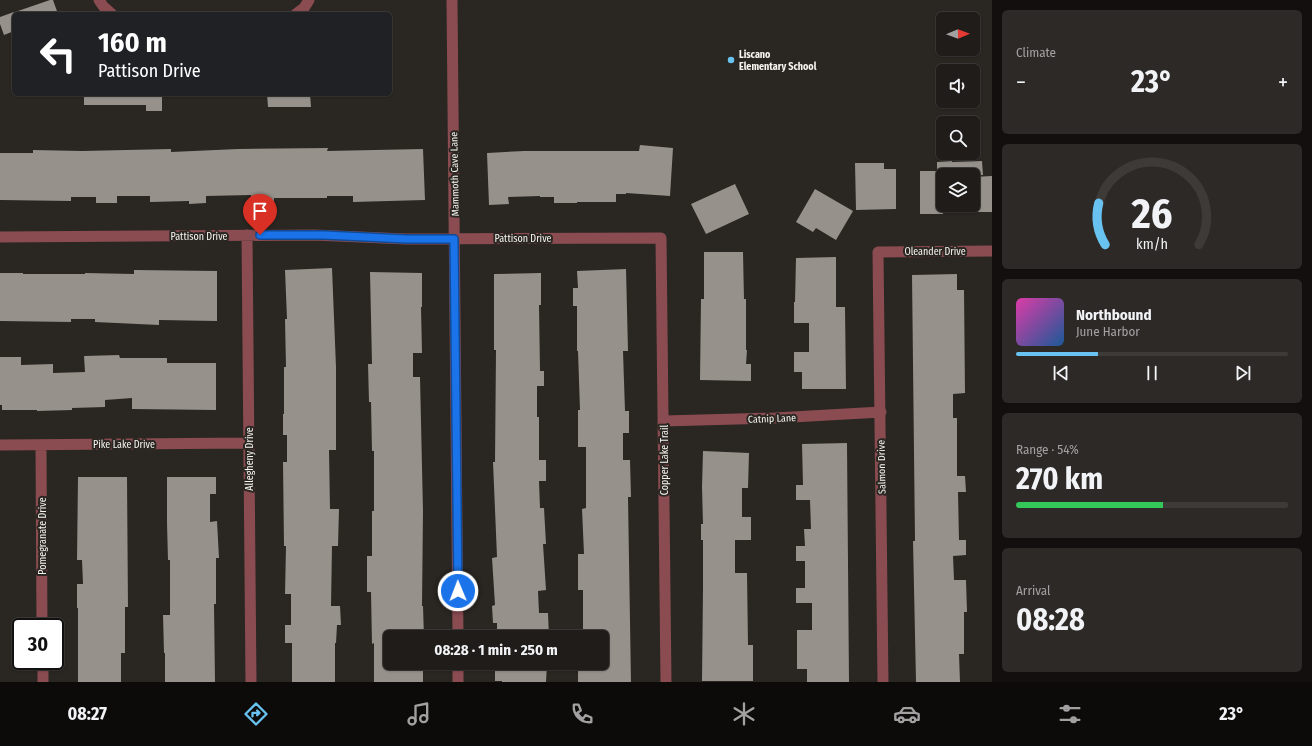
<!DOCTYPE html>
<html lang="en">
<head>
<meta charset="utf-8">
<style>
  :root { --surface:#201c19; --page:#2d2926; --text:#f1f3f6; --muted:#a2a1a2; --line:#3d3a38; --accent:#69c3f1 }
  body { margin:0; font-family:"Fira Sans Condensed",sans-serif; background:var(--page); color:var(--text); height:100vh; display:flex; flex-direction:column; font-size:15px; white-space:nowrap }
  * { box-sizing:border-box; margin:0 }
  p { font-size:13px; color:var(--muted) }
  .icon { flex:none; width:22px; height:22px; fill:none; stroke:currentColor; stroke-width:2; stroke-linecap:round; stroke-linejoin:round }
  .map { position:relative; flex:1; overflow:hidden }
  .details { display:flex; flex-direction:column; gap:10px; padding:10px; background:#120f0e; width:320px }
  .details>* { flex:none }
  .guide { position:absolute; left:12px; top:12px; width:380px; height:84px; border-radius:6px; box-shadow:0 1px 3px #0004,0 0 0 1px var(--line); background:#202124; color:#fff; overflow:hidden }
  .needle { width:26px; rotate:89deg }
  .fabs { position:absolute; left:936px; top:12px; display:grid; gap:8px }
  .fabs a { display:grid; place-items:center; width:44px; height:44px; border-radius:6px; background:var(--surface); box-shadow:0 1px 3px #0004,0 0 0 1px var(--line); font-size:20px }
  .speed { position:absolute; left:12px; top:618px; display:flex; gap:8px; font-size:20px; font-weight:700; text-align:center }
  .speed>* { display:grid; place-content:center; width:52px; height:52px; border-radius:50%; background:var(--surface); box-shadow:0 1px 3px #0004,0 0 0 1px var(--line); line-height:1 }
  .speed .limit { border:2px solid #111; border-radius:6px; background:#fff; color:#111 }
  .pin { position:absolute; display:grid; place-items:center; width:34px; height:34px; color:#fff; margin:-41px -17px; border-radius:50% 50% 50% 0; rotate:-45deg; box-shadow:0 0 4px #0007 }
  .pin .icon { rotate:45deg }
  .me { position:absolute; width:44px; margin:-22px; rotate:359deg; stroke-linejoin:round; filter:drop-shadow(0 0 3px #0008) }
  .turn { display:flex; align-items:center; gap:14px; height:84px; padding:0 20px; font-size:18px }
  .turn .icon { width:52px; height:52px; stroke-width:2.5 }
  .turn b { display:block; font-size:28px; line-height:34px }
  .big { font-size:30px; font-weight:700; line-height:1.1 }
  .details .tile { flex:1; display:flex; flex-direction:column; justify-content:center; gap:6px; min-width:0; padding:0 14px; border-radius:6px; background:var(--page) }
  .details .dial { align-items:center; gap:0 }
  .dial svg { height:104px; overflow:visible; fill:none; stroke:var(--line); stroke-width:7; stroke-linecap:round; text-anchor:middle }
  .dial text { fill:var(--text); stroke:none }
  .song { display:flex; align-items:center; gap:12px }
  .cover { width:48px; height:48px; border-radius:6px; background:linear-gradient(135deg,hsl(320 70% 55%),hsl(210 70% 35%)) }
  .played { height:4px; border-radius:2px; background:linear-gradient(90deg,var(--accent) 30%,var(--line) 30%) }
  .keys { display:flex; justify-content:space-around; direction:ltr }
  .heat { display:flex; justify-content:space-between; align-items:center; font-size:22px; direction:ltr }
  .charge { height:6px; border-radius:3px; background:linear-gradient(90deg,#34c759 54%,var(--line) 0) }
  .trip { position:absolute; left:383px; top:630px; width:226px; height:40px; border-radius:6px; background:var(--surface); box-shadow:0 1px 3px #0004,0 0 0 1px var(--line); font-weight:700; line-height:40px; text-align:center }
  .tabs { display:flex; height:64px; justify-content:space-around; align-items:center; background:#0d0b0a; color:var(--muted) }
  .tabs .icon { width:28px; height:28px }
  .tabs .active { color:var(--accent) }
  .tabs b { font-size:18px; color:var(--text) }
  main { display:flex; flex:1; min-height:0 }
  .map>svg:first-child { display:block }
</style>
</head>
<body>
<main>
<div class="map">
<svg width="992" height="682" viewBox="0 0 992 682">
  <rect width="100%" height="100%" fill="#2a2621"/>
  <path fill="#96918a" d="M 50,0 L 53,0 L 58,14 L 15,14 L 15,12 Z
    M 14,12 L 14,31 L 4,35 L 0,24 L 0,17 Z
    M 84,94 L 162,94 L 162,111 L 146,111 L 146,105 L 84,105 Z
    M 267,94 L 310,94 L 311,107 L 268,107 Z
    M 640,145 L 673,148 L 670,196 L 626,193 L 626,194 L 616,194 L 616,202 L 577,202 L 577,203 L 554,203 L 554,197 L 540,197 L 540,196 L 508,197 L 509,204 L 489,205 L 487,153 L 524,151 L 639,151 Z
    M 328,148 L 327,151 L 423,149 L 425,200 L 353,202 L 353,196 L 327,196 L 327,198 L 274,198 L 274,201 L 251,201 L 251,195 L 206,196 L 206,203 L 189,204 L 189,201 L 150,202 L 150,196 L 117,196 L 117,203 L 96,203 L 96,197 L 71,197 L 71,201 L 0,200 L 0,153 L 33,153 L 33,150 L 82,151 L 171,149 L 171,152 L 238,149 Z
    M 952,161 L 952,162 L 982,161 L 983,175 L 943,175 L 943,214 L 920,214 L 920,171 L 937,171 L 937,162 Z
    M 855,163 L 884,163 L 884,169 L 896,169 L 896,209 L 856,210 Z
    M 992,176 L 992,212 L 973,212 L 973,177 Z
    M 735,184 L 749,214 L 706,234 L 691,204 Z
    M 815,189 L 853,211 L 836,240 L 816,228 L 813,232 L 796,222 Z
    M 704,252 L 743,252 L 744,299 L 746,299 L 746,350 L 747,350 L 746,364 L 751,364 L 751,381 L 700,380 L 701,299 L 704,299 Z
    M 836,257 L 836,307 L 845,307 L 846,389 L 802,389 L 802,372 L 794,372 L 794,352 L 809,352 L 809,323 L 794,323 L 794,302 L 795,302 L 796,258 Z
    M 332,268 L 336,367 L 336,450 L 329,450 L 330,509 L 339,509 L 338,546 L 332,546 L 331,606 L 340,606 L 341,625 L 337,625 L 336,643 L 335,643 L 335,682 L 292,682 L 292,643 L 285,643 L 285,625 L 291,625 L 291,594 L 285,594 L 286,546 L 284,546 L 283,462 L 287,462 L 287,435 L 283,435 L 283,414 L 284,414 L 284,367 L 286,367 L 285,319 L 287,319 L 285,270 Z
    M 626,269 L 628,351 L 623,351 L 625,411 L 629,411 L 629,433 L 623,433 L 623,460 L 630,460 L 631,497 L 628,497 L 631,682 L 578,682 L 578,663 L 602,663 L 602,637 L 583,637 L 583,590 L 578,590 L 578,554 L 584,554 L 582,509 L 586,508 L 586,447 L 578,447 L 578,410 L 580,410 L 578,351 L 577,351 L 577,306 L 573,306 L 573,288 L 578,288 L 577,271 Z
    M 134,270 L 217,271 L 217,321 L 159,320 L 159,325 L 95,322 L 95,319 L 71,319 L 71,322 L 0,321 L 0,273 L 23,273 L 23,274 L 85,274 L 85,273 L 134,274 Z
    M 370,272 L 422,273 L 422,307 L 421,307 L 422,353 L 413,353 L 413,377 L 420,377 L 423,511 L 422,606 L 423,606 L 424,637 L 390,637 L 390,663 L 423,663 L 423,682 L 374,682 L 374,643 L 372,644 L 371,592 L 367,592 L 367,556 L 372,556 L 372,511 L 374,511 L 374,451 L 372,451 L 371,402 L 369,402 L 368,364 L 372,364 Z
    M 541,273 L 541,305 L 539,305 L 540,371 L 544,371 L 544,386 L 537,386 L 537,417 L 539,417 L 539,460 L 546,460 L 546,481 L 539,481 L 540,508 L 544,508 L 546,544 L 543,544 L 546,590 L 538,591 L 539,613 L 548,613 L 549,637 L 497,637 L 497,623 L 493,623 L 492,606 L 495,605 L 492,558 L 497,557 L 493,462 L 495,462 L 496,350 L 494,350 L 494,274 Z
    M 957,274 L 957,290 L 964,290 L 965,393 L 953,394 L 953,418 L 957,418 L 957,476 L 965,476 L 966,492 L 958,492 L 959,540 L 966,540 L 966,555 L 953,556 L 954,580 L 966,580 L 967,612 L 964,612 L 964,654 L 959,654 L 960,682 L 916,682 L 913,541 L 915,541 L 912,275 Z
    M 119,355 L 120,358 L 167,358 L 167,363 L 216,363 L 216,410 L 132,409 L 132,398 L 105,400 L 105,407 L 72,408 L 72,410 L 37,411 L 37,410 L 2,410 L 2,405 L 0,405 L 0,357 L 21,357 L 21,365 L 53,364 L 53,373 L 85,372 L 84,356 Z
    M 847,443 L 849,682 L 807,682 L 807,669 L 797,669 L 797,630 L 812,630 L 812,603 L 796,603 L 796,588 L 805,588 L 805,561 L 796,561 L 796,546 L 805,546 L 804,529 L 811,529 L 810,500 L 796,500 L 796,485 L 803,485 L 802,444 Z
    M 703,451 L 749,453 L 748,488 L 742,488 L 742,517 L 751,517 L 751,540 L 735,540 L 735,573 L 747,573 L 748,645 L 753,645 L 753,681 L 702,681 L 703,588 L 703,540 L 701,540 L 701,524 L 703,524 L 702,487 Z
    M 78,477 L 127,477 L 128,607 L 125,607 L 125,653 L 121,653 L 121,682 L 78,682 L 78,608 L 77,608 L 77,584 L 83,584 L 82,560 L 77,560 Z
    M 167,477 L 216,477 L 216,494 L 210,494 L 210,522 L 217,521 L 219,558 L 216,558 L 216,604 L 214,604 L 215,682 L 165,682 L 165,653 L 164,653 L 163,615 L 170,615 L 170,560 L 168,560 L 167,523 Z
    M 495,663 L 547,663 L 546,682 L 502,682 L 502,681 L 495,681 Z"/>
  <g fill="none" stroke-linecap="round" stroke-linejoin="round">
    <path stroke="#8a4c51" stroke-width="11" d="M 99,0 L 103,6 L 112,14
      M 452,0 L 458,637
      M 296,14 L 304,8 L 309,0
      M 247,235 L 251,682
      M 0,237 L 314,235 L 406,239 L 661,238 L 666,682
      M 664,421 L 775,418 L 881,412
      M 0,445 L 248,443
      M 41,445 L 42,627
      M 43,661 L 43,682
      M 458,663 L 458,682
      M 883,682 L 878,252 L 992,251"/>
  </g>
  <g fill="none" stroke-linecap="round" stroke-linejoin="round">
    <defs>
      <path id="route" d="M 260,235 L 324,235 L 406,239 L 454,239 L 458,591"/>
    </defs>
    <use href="#route" stroke="#114b97" stroke-width="10"/>
    <use href="#route" stroke="#1a73e8" stroke-width="7"/>
  </g>
  <circle fill="#69c3f1" stroke="#2a2621" stroke-width="1.5" cx="731" cy="60" r="4"/>
  <g text-anchor="middle" stroke-width="4" stroke-linejoin="round" paint-order="stroke">
    <g font-size="10" font-weight="bold" fill="#f7f5f1" stroke="#2a2621" text-anchor="start">
      <text x="739" y="58">Liscano<tspan x="739" dy="12">Elementary School</tspan></text>
    </g>
    <g font-size="10" fill="#f7f5f1" stroke="#2a2621">
      <text transform="translate(454 174) rotate(-91)" y="4">Mammoth Cave Lane</text>
      <text x="199" y="240">Pattison Drive</text>
      <text x="523" y="242">Pattison Drive</text>
      <text x="935" y="255">Oleander Drive</text>
      <text transform="translate(772 418) rotate(-2)" y="4">Catnip Lane</text>
      <text x="124" y="448">Pike Lake Drive</text>
      <text transform="translate(249 459) rotate(-90)" y="4">Allegheny Drive</text>
      <text transform="translate(664 460) rotate(-90)" y="4">Copper Lake Trail</text>
      <text transform="translate(881 467) rotate(-91)" y="4">Salmon Drive</text>
      <text transform="translate(42 536) rotate(-90)" y="4">Pomegranate Drive</text>
    </g>
  </g>
</svg>
<div class="fabs">
<a><svg class="needle" viewBox="-14 -14 28 28"><path d="M0-13l5 13h-10z" fill="#e53935"/><path d="M0 13l5-13h-10z" fill="#a2a1a2"/></svg></a>
<a><svg class="icon" aria-label="sound" viewBox="0 0 24 24"><path d="M4 9h4l5-4v14l-5-4H4zM17 9q2 3 0 6"/></svg></a>
<a><svg class="icon" aria-label="search" viewBox="0 0 24 24"><circle cx="10" cy="10" r="6"/><path d="M15 15l6 6"/></svg></a>
<a><svg class="icon" aria-label="layers" viewBox="0 0 24 24"><path d="M12 4l9 5-9 5-9-5zM3 14l9 5 9-5"/></svg></a>
</div>
<div class="speed"><div class="limit">30</div></div>
<div class="pin" style="left:260px;top:235px;background:#d93025"><svg class="icon" aria-label="arrive" viewBox="0 0 24 24"><path d="M6 21V4h12l-3 4 3 4H6"/></svg></div>
<svg class="me" style="left:458px;top:591px" viewBox="-20 -20 40 40"><circle r="17" fill="#1a73e8" stroke="#fff" stroke-width="3"/><path d="M0-11L8 9 0 5-8 9z" fill="#fff"/></svg>
<div class="trip">08:28 · 1 min · 250 m</div>
<div class="guide">
<div class="turn"><svg class="icon" aria-label="left" viewBox="0 0 24 24"><path d="M17 20v-9H6M10 6l-5 5 5 5"/></svg><div><b>160 m</b>Pattison Drive</div></div>
</div>
</div>
<section class="details">
<div class="tile"><p>Climate</p>
<div class="heat"><a>−</a><b class="big">23°</b><a>+</a></div>
</div>
<div class="tile dial"><svg viewBox="0 0 100 80">
<path d="M14 69A42 42 0 1 1 86 69"/>
<path d="M14 69A42 42 0 0 1 9 37" stroke="#69c3f1"/>
<text x="50" y="56" font-size="32" font-weight="700">26</text>
<text x="50" y="72" font-size="11">km/h</text>
</svg></div>
<div class="tile">
<div class="song"><i class="cover"></i><div><b>Northbound</b><p>June Harbor</p></div></div>
<div class="played"></div>
<div class="keys"><svg class="icon" aria-label="previous" viewBox="0 0 24 24"><path d="M18 5L8 12l10 7zM5 5v14"/></svg><svg class="icon" aria-label="pause" viewBox="0 0 24 24"><path d="M8 5v14M16 5v14"/></svg><svg class="icon" aria-label="next" viewBox="0 0 24 24"><path d="M6 5l10 7-10 7zM19 5v14"/></svg></div>
</div>
<div class="tile"><p>Range · 54%</p><b class="big">270 km</b><div class="charge"></div></div>
<div class="tile"><p>Arrival</p><b class="big">08:28</b></div>
</section>
</main>
<nav class="tabs">
<b>08:27</b>
<svg class="icon active" aria-label="directions" viewBox="0 0 24 24"><path d="M12 3l9 9-9 9-9-9zM9 14v-3h6M13 9l2 2-2 2"/></svg>
<svg class="icon" aria-label="music" viewBox="0 0 24 24"><path d="M9 18V5l10-2v13"/><circle cx="6" cy="18" r="3"/><circle cx="16" cy="16" r="3"/></svg>
<svg class="icon" aria-label="phone" viewBox="0 0 24 24"><path d="M5 4h4l2 5-3 2q2 4 5 5l2-3 5 2v4C11 20 4 13 5 4z"/></svg>
<svg class="icon" aria-label="climate" viewBox="0 0 24 24"><path d="M12 3v18M4 7l16 10M4 17L20 7"/></svg>
<svg class="icon" aria-label="car" viewBox="0 0 24 24"><path d="M5 17H2v-5l4-1 3-4h7l3 4 3 1v5h-3M9 17h6M6 11h13"/><circle cx="7" cy="17" r="2"/><circle cx="17" cy="17" r="2"/></svg>
<svg class="icon" aria-label="filters" viewBox="0 0 24 24"><path d="M4 7h16M4 17h16"/><circle cx="9" cy="7" r="2"/><circle cx="15" cy="17" r="2"/></svg>
<b>23°</b>
</nav>
</body>
</html>
